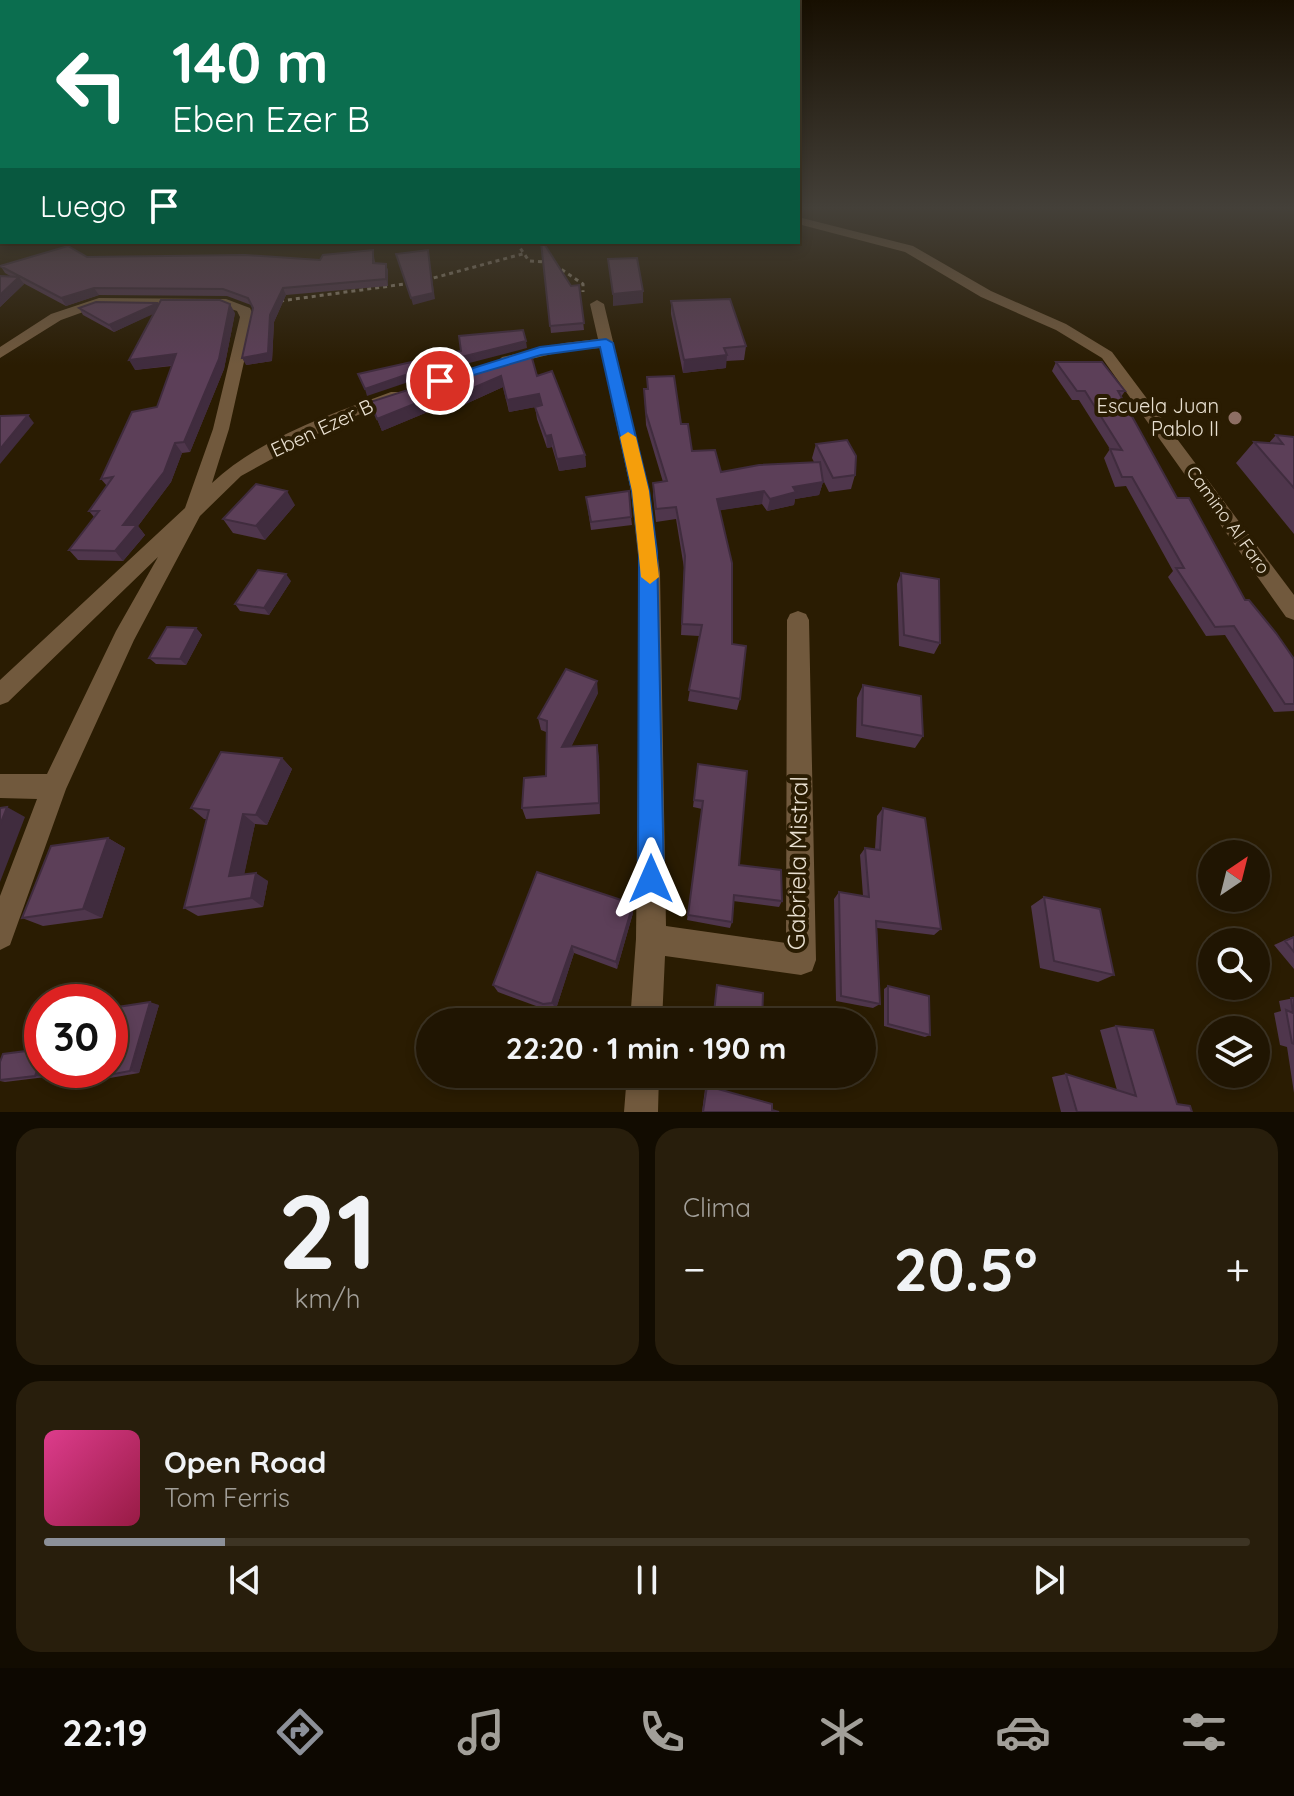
<!DOCTYPE html>
<html lang="es">
<head>
<meta charset="utf-8">
<style>
  :root { --surface:#201502; --page:#281e0c; --text:#f1f3f6; --muted:#a29f99; --line:#3d3424; --accent:#8c9099 }
  body { margin:0; font-family:Quicksand,sans-serif; background:var(--page); color:var(--text); height:100vh; display:flex; flex-direction:column; font-size:30px; white-space:nowrap }
  * { box-sizing:border-box; margin:0 }
  p { font-size:26px; color:var(--muted) }
  .icon { flex:none; width:44px; height:44px; fill:none; stroke:currentColor; stroke-width:2; stroke-linecap:round; stroke-linejoin:round }
  .map { position:relative; height:1112px; overflow:hidden }
  .details { display:flex; flex-direction:column; gap:16px; padding:16px; background:#120c01; flex:1 }
  .details>* { flex:none }
  .hud { position:absolute; left:0px; top:0px; width:800px; height:244px; box-shadow:0 4px 12px #0003,0 0 0 2px var(--line); background:#0b6e4f; color:#fff; overflow:hidden }
  .needle { width:52px; rotate:35deg }
  .buttons { position:absolute; left:1198px; top:840px; display:grid; gap:16px }
  .buttons a { display:grid; place-items:center; width:72px; height:72px; border-radius:50%; background:var(--surface); box-shadow:0 4px 12px #0003,0 0 0 2px var(--line); font-size:40px }
  .speed { position:absolute; left:24px; top:984px; display:flex; gap:16px; font-size:40px; font-weight:700; text-align:center }
  .speed>* { display:grid; place-content:center; width:104px; height:104px; border-radius:50%; background:var(--surface); box-shadow:0 4px 12px #0003,0 0 0 2px var(--line); line-height:1 }
  .speed .limit { border:12px solid #d22; background:#fff; color:#111 }
  .pin { position:absolute; display:grid; place-items:center; width:68px; height:68px; color:#fff; margin:-34px; border:4px solid #fff; border-radius:50%; box-shadow:0 2px 8px #0007 }
  .me { position:absolute; width:88px; margin:-44px; rotate:0deg; stroke-linejoin:round; filter:drop-shadow(0 0 6px #0008) }
  .turn { display:flex; align-items:center; gap:28px; height:168px; padding:0 40px; font-size:36px }
  .turn .icon { width:104px; height:104px; stroke-width:2.5 }
  .turn b { display:block; font-size:56px; line-height:68px }
  .then { display:flex; align-items:center; height:76px; padding:0 40px; background:#0003; gap:16px; font-size:30px }
  .big { font-size:60px; font-weight:700; line-height:1.1 }
  .details .tile { flex:1; display:flex; flex-direction:column; justify-content:center; gap:12px; min-width:0; padding:0 28px; border-radius:24px; background:var(--page) }
  .details .dial { align-items:center; gap:0 }
  .dial b { font-size:104px; line-height:1 }
  .song { display:flex; align-items:center; gap:24px }
  .cover { width:96px; height:96px; border-radius:12px; background:linear-gradient(135deg,hsl(330 70% 55%),hsl(340 70% 35%)) }
  .played { height:8px; border-radius:4px; background:linear-gradient(90deg,var(--accent) 15%,var(--line) 15%) }
  .keys { display:flex; justify-content:space-around; direction:ltr }
  .heat { display:flex; justify-content:space-between; align-items:center; font-size:44px; direction:ltr }
  .details .tiles { flex:1; display:grid; gap:16px; grid-template-columns:1fr 1fr }
  .tile:last-child { grid-column:span 2 }
  .trip { position:absolute; left:416px; top:1008px; width:460px; height:80px; border-radius:40px; background:var(--surface); box-shadow:0 4px 12px #0003,0 0 0 2px var(--line); font-weight:700; line-height:80px; text-align:center }
  .tabs { display:flex; height:128px; justify-content:space-around; align-items:center; background:#0d0801; color:var(--muted) }
  .tabs .icon { width:56px; height:56px }
  .tabs .current { color:var(--accent) }
  .tabs b { font-size:36px; color:var(--text) }
  .map>svg:first-child { display:block }
</style>
</head>
<body>
<div class="map">
<svg width="1294" height="1112" viewBox="0 0 1294 1112">
  <rect width="100%" height="100%" fill="#2a1c02"/>
  <g fill="none" stroke-linecap="round" stroke-linejoin="round">
    <path stroke="#8d816d" stroke-width="3" stroke-dasharray="4 4" stroke-linecap="butt" d="M 516,242 L 529,261 L 546,262
      M 555,265 L 583,284 L 583,292
      M 426,280 L 526,253
      M 280,301 L 412,283"/>
    <path fill="#71593d" fill-rule="evenodd" d="M 798,217 L 913,246 L 991,291 L 1066,324 L 1112,352 L 1294,595 L 1294,620 L 1286,617 L 1102,358 L 1056,330 L 981,297 L 905,252 L 798,224 Z
      M 99,298 L 226,299 L 250,308 L 254,317 L 229,429 L 212,483 C 260,438 331,414 391,392 L 403,392 L 405,395 L 332,426 L 241,476 L 200,516 L 134,640 L 66,789 L 10,945 L 0,950 L 0,896 L 37,799 L 0,798 L 0,774 L 47,774 L 116,631 L 158,557 L 8,702 L 0,705 L 0,680 L 185,508 L 213,429 L 240,317 L 237,311 L 225,307 L 100,306 L 61,320 L 0,358 L 0,347 L 51,314 Z
      M 597,300 L 604,304 L 649,491 L 660,573 L 666,926 L 786,943 L 787,620 L 790,614 L 798,611 L 806,614 L 809,620 L 816,960 L 812,971 L 801,975 L 665,956 L 662,1022 L 630,1022 L 636,939 L 640,573 L 631,491 L 600,348 L 564,351 L 507,365 L 499,360 L 502,357 L 564,343 L 598,339 L 590,304 Z
      M 627,1074 L 659,1074 L 658,1112 L 624,1112 Z"/>
  </g>
  <path fill="#4f364c" d="M 541,242 L 571,286 L 579,285 L 584,330 L 551,333 Z
    M 373,250 L 375,263 L 386,264 L 388,271 L 388,286 L 286,295 L 274,322 L 272,361 L 246,365 L 253,309 L 251,305 L 227,296 L 99,295 L 66,306 L 23,283 L 24,284 L 0,307 L 0,276 L 12,277 L 5,273 L 0,265 L 87,257 L 320,260 Z
    M 671,301 L 746,346 L 744,360 L 726,361 L 726,368 L 683,373 L 671,314 Z
    M 158,303 L 159,304 L 235,313 L 224,369 L 190,452 L 182,453 L 171,482 L 138,526 L 145,535 L 123,561 L 78,560 L 69,550 L 94,517 L 89,511 L 107,486 L 101,479 L 157,407 L 172,366 L 135,370 L 154,313 L 114,332 L 83,315 L 79,308 Z
    M 1056,362 L 1125,391 L 1121,397 L 1177,498 L 1245,600 L 1294,659 L 1294,711 L 1274,712 L 1225,635 L 1206,636 L 1168,577 L 1173,571 L 1126,486 L 1115,487 L 1104,458 L 1110,449 L 1079,400 L 1072,400 L 1052,371 Z
    M 537,376 L 585,455 L 586,467 L 559,471 L 552,447 L 547,448 L 537,419 L 535,407 L 509,412 L 503,387 L 448,412 L 442,406 L 382,431 L 370,402 Z
    M 647,377 L 681,424 L 692,451 L 721,472 L 814,462 L 812,458 L 816,444 L 855,475 L 851,489 L 829,492 L 822,478 L 823,482 L 819,495 L 795,499 L 794,505 L 767,511 L 762,504 L 720,510 L 732,644 L 740,699 L 737,710 L 688,701 L 699,636 L 681,635 L 684,568 L 676,519 L 656,522 L 653,495 L 653,483 L 663,482 L 646,425 L 644,389 L 647,389 Z
    M 1276,435 L 1294,437 L 1294,534 L 1236,463 L 1254,442 L 1269,443 Z
    M 586,497 L 631,517 L 632,525 L 591,530 Z
    M 295,505 L 265,540 L 233,533 L 223,519 Z
    M 901,573 L 940,643 L 934,654 L 899,646 L 897,584 Z
    M 291,581 L 269,615 L 240,611 L 235,604 Z
    M 196,628 L 202,635 L 186,665 L 156,664 L 149,658 Z
    M 863,685 L 923,736 L 915,748 L 856,737 L 857,698 Z
    M 598,693 L 571,747 L 599,757 L 600,814 L 526,819 L 522,808 L 546,776 L 546,732 L 541,730 L 538,718 Z
    M 282,758 L 292,769 L 267,825 L 255,824 L 244,874 L 268,881 L 263,907 L 198,916 L 184,908 L 207,819 L 204,819 L 191,808 Z
    M 698,764 L 739,865 L 782,901 L 779,907 L 733,901 L 732,922 L 730,928 L 687,920 L 702,809 L 693,807 Z
    M 883,808 L 941,929 L 934,935 L 877,928 L 880,1004 L 873,1008 L 836,1001 L 834,899 L 839,892 L 863,896 L 860,855 L 865,848 L 875,849 L 877,816 Z
    M 108,838 L 125,848 L 102,918 L 43,926 L 22,918 Z
    M 1044,897 L 1114,975 L 1098,982 L 1040,968 L 1031,906 Z
    M 633,913 L 617,969 L 574,953 L 556,1009 L 547,1010 L 498,992 L 493,985 Z
    M 1294,936 L 1294,969 L 1274,945 Z
    M 888,986 L 930,1035 L 925,1037 L 884,1026 L 884,989 Z
    M 1294,998 L 1294,1093 L 1287,1047 L 1280,1045 L 1274,1013 L 1281,1011 L 1279,1001 Z
    M 159,1005 L 139,1073 L 104,1079 L 93,1078 Z
    M 1116,1026 L 1177,1104 L 1192,1112 L 1061,1112 L 1052,1077 L 1066,1074 L 1117,1090 L 1100,1030 Z
    M 0,1062 L 42,1070 L 49,1070 L 46,1077 L 5,1082 L 0,1081 Z
    M 707,1086 L 772,1110 L 779,1112 L 702,1112 L 705,1089 Z"/>
  <path fill="#402c3e" d="M 428,250 L 435,299 L 413,305 L 411,298 Z
    M 386,264 L 388,271 L 388,286 L 386,279 Z
    M 19,277 L 24,284 L 0,307 L 0,295 Z
    M 94,288 L 99,295 L 66,306 L 61,298 Z
    M 283,288 L 286,295 L 274,322 L 272,361 L 246,365 L 242,358 L 270,315 Z
    M 643,291 L 643,303 L 613,306 L 613,294 Z
    M 158,303 L 162,310 L 114,332 L 109,325 Z
    M 230,304 L 235,313 L 224,369 L 190,452 L 184,442 Z
    M 526,341 L 527,348 L 450,368 L 367,396 L 365,389 L 449,360 Z
    M 176,354 L 182,364 L 135,370 L 129,360 Z
    M 727,355 L 726,368 L 683,373 L 684,360 Z
    M 501,376 L 503,387 L 448,412 L 445,400 Z
    M 439,394 L 442,406 L 382,431 L 377,419 Z
    M 539,394 L 541,406 L 509,412 L 507,400 Z
    M 28,415 L 34,423 L 0,464 L 0,449 Z
    M 551,435 L 552,447 L 547,448 L 546,436 Z
    M 175,443 L 182,453 L 171,482 L 138,526 L 145,535 L 123,561 L 115,551 L 123,525 Z
    M 585,455 L 586,467 L 559,471 L 557,459 Z
    M 823,482 L 819,495 L 795,499 L 794,505 L 767,511 L 770,499 L 793,487 Z
    M 287,491 L 295,505 L 265,540 L 256,526 Z
    M 764,491 L 762,504 L 716,511 L 717,499 Z
    M 286,574 L 291,581 L 269,615 L 264,608 Z
    M 196,628 L 202,635 L 186,665 L 180,659 Z
    M 597,681 L 598,693 L 565,759 L 562,747 Z
    M 597,745 L 599,757 L 600,814 L 599,803 Z
    M 282,758 L 292,769 L 267,825 L 256,815 Z
    M 7,807 L 25,817 L 0,882 L 0,825 Z
    M 243,814 L 255,824 L 242,885 L 229,876 Z
    M 108,838 L 125,848 L 102,918 L 83,909 Z
    M 256,873 L 268,881 L 263,907 L 251,898 Z
    M 633,904 L 633,913 L 617,969 L 616,962 Z
    M 572,946 L 574,953 L 556,1009 L 552,1003 Z
    M 150,1002 L 159,1005 L 139,1073 L 130,1071 Z
    M 42,1056 L 42,1070 L 49,1070 L 46,1077 L 35,1076 Z"/>
  <path fill="#5c3f58" stroke="#402c3e" stroke-width="2" d="M 541,242 L 543,242 L 571,286 L 579,285 L 584,323 L 550,326 Z
    M 68,246 L 87,257 L 245,255 L 320,260 L 323,255 L 373,250 L 373,263 L 386,264 L 386,279 L 283,288 L 270,315 L 268,353 L 242,358 L 253,308 L 248,298 L 223,289 L 94,288 L 61,298 L 0,266 Z
    M 428,250 L 433,293 L 411,298 L 396,254 Z
    M 637,258 L 643,291 L 613,294 L 608,259 Z
    M 0,276 L 19,277 L 0,295 Z
    M 730,299 L 746,346 L 724,348 L 727,355 L 684,360 L 671,301 Z
    M 161,300 L 220,300 L 230,304 L 219,359 L 184,442 L 175,443 L 164,472 L 123,525 L 137,525 L 115,551 L 69,550 L 99,511 L 89,511 L 113,477 L 101,479 L 132,412 L 157,407 L 176,354 L 129,360 Z
    M 96,302 L 158,303 L 109,325 L 79,308 Z
    M 523,330 L 526,341 L 449,360 L 365,389 L 358,374 L 461,351 L 459,336 Z
    M 530,351 L 537,376 L 552,371 L 585,455 L 557,459 L 551,435 L 546,436 L 535,407 L 542,405 L 539,394 L 507,400 L 501,376 L 445,400 L 439,394 L 377,419 L 370,402 Z
    M 1056,362 L 1102,362 L 1125,391 L 1118,391 L 1177,498 L 1189,498 L 1245,600 L 1249,600 L 1276,633 L 1294,659 L 1294,704 L 1285,704 L 1234,626 L 1215,627 L 1176,568 L 1184,568 L 1132,477 L 1122,477 L 1110,449 L 1122,450 L 1085,391 L 1077,391 Z
    M 674,376 L 681,424 L 688,424 L 692,451 L 715,450 L 721,472 L 759,465 L 820,462 L 823,482 L 793,487 L 796,492 L 770,499 L 764,491 L 717,499 L 732,563 L 732,644 L 746,646 L 740,699 L 689,690 L 702,625 L 682,624 L 685,556 L 676,507 L 656,509 L 653,483 L 667,481 L 646,413 L 644,389 L 648,389 L 647,377 Z
    M 28,415 L 0,449 L 0,416 Z
    M 1276,435 L 1294,437 L 1294,488 L 1254,442 L 1283,444 Z
    M 847,440 L 856,456 L 855,475 L 833,478 L 816,444 Z
    M 256,484 L 287,491 L 256,526 L 223,519 Z
    M 629,491 L 631,517 L 591,522 L 586,497 Z
    M 258,570 L 286,574 L 264,608 L 235,604 Z
    M 901,573 L 939,579 L 940,643 L 904,635 Z
    M 167,627 L 196,628 L 180,659 L 149,658 Z
    M 566,669 L 597,681 L 562,747 L 597,745 L 599,803 L 522,808 L 524,778 L 546,776 L 547,721 L 538,718 Z
    M 863,685 L 921,696 L 923,736 L 862,725 Z
    M 221,752 L 282,758 L 256,815 L 243,814 L 229,876 L 256,873 L 251,898 L 184,908 L 209,810 L 191,808 Z
    M 698,764 L 747,771 L 739,865 L 781,870 L 782,901 L 734,895 L 732,922 L 688,915 L 703,801 L 694,800 Z
    M 7,807 L 0,825 L 0,808 Z
    M 883,808 L 925,818 L 941,929 L 876,921 L 880,1004 L 841,996 L 839,892 L 869,897 L 865,848 L 880,850 Z
    M 108,838 L 83,909 L 22,918 L 51,846 Z
    M 537,872 L 633,904 L 616,962 L 572,946 L 552,1003 L 543,1004 L 493,985 Z
    M 1044,897 L 1100,909 L 1114,975 L 1054,961 Z
    M 1294,937 L 1294,952 L 1285,941 Z
    M 717,985 L 763,993 L 762,1022 L 713,1022 Z
    M 888,986 L 929,996 L 930,1035 L 888,1024 Z
    M 1291,998 L 1294,998 L 1294,1044 L 1292,1043 L 1286,1010 L 1293,1013 Z
    M 150,1002 L 130,1071 L 93,1078 L 96,1070 L 110,1070 L 110,1030 L 118,1007 Z
    M 1116,1026 L 1153,1030 L 1177,1104 L 1190,1106 L 1192,1112 L 1077,1112 L 1066,1074 L 1136,1096 Z
    M 42,1049 L 42,1056 L 35,1076 L 0,1080 L 0,1062 L 3,1054 Z
    M 707,1086 L 772,1104 L 772,1110 L 779,1112 L 703,1112 Z"/>
  <linearGradient id="sky" x2="0" y2="1"><stop stop-color="#170f01"/><stop offset="0.57" stop-color="#444039"/><stop offset="1" stop-color="#444039" stop-opacity="0"/></linearGradient>
  <rect width="1294" height="365" fill="url(#sky)"/>
  <path fill="#1a73e8" stroke="#114b97" stroke-width="2" d="M 606,339 L 613,343 L 649,491 L 657,552 L 664,879 L 660,888 L 651,892 L 642,888 L 638,879 L 639,552 L 632,491 L 600,347 L 541,355 L 440,385 L 432,381 L 540,347 Z"/>
  <path fill="#f59e0b" d="M 628,432 L 636,437 L 649,491 L 659,577 L 650,584 L 641,577 L 632,491 L 620,437 Z"/>
  <circle fill="#8d6e63" stroke="#2a1c02" stroke-width="3" cx="1235" cy="418" r="8"/>
  <g text-anchor="middle" stroke-width="8" stroke-linejoin="round" paint-order="stroke">
    <g font-size="18" fill="#e9e0d1" stroke="#2a1c02">
      <text transform="translate(1228 520) rotate(54)" y="6">Camino Al Faro</text>
    </g>
    <g font-size="20" fill="#e9e0d1" stroke="#2a1c02" text-anchor="end">
      <text x="1219" y="413">Escuela Juan<tspan x="1219" dy="23">Pablo II</tspan></text>
    </g>
    <g font-size="20" fill="#e9e0d1" stroke="#2a1c02">
      <text transform="translate(322 428) rotate(-25)" y="7">Eben Ezer B</text>
    </g>
    <g font-size="24" fill="#e9e0d1" stroke="#2a1c02">
      <text transform="translate(798 863) rotate(-89)" y="8">Gabriela Mistral</text>
    </g>
  </g>
</svg>
<div class="buttons">
<a><svg class="needle" viewBox="-14 -14 28 28"><path d="M0-13l5 13h-10z" fill="#e53935"/><path d="M0 13l5-13h-10z" fill="#a29f99"/></svg></a>
<a><svg class="icon" aria-label="search" viewBox="0 0 24 24"><circle cx="10" cy="10" r="6"/><path d="M15 15l6 6"/></svg></a>
<a><svg class="icon" aria-label="layers" viewBox="0 0 24 24"><path d="M12 4l9 5-9 5-9-5zM3 14l9 5 9-5"/></svg></a>
</div>
<div class="speed"><div class="limit">30</div></div>
<div class="pin" style="left:440px;top:381px;background:#d93025"><svg class="icon" aria-label="arrive" viewBox="0 0 24 24"><path d="M6 21V4h12l-3 4 3 4H6"/></svg></div>
<svg class="me" style="left:651px;top:879px" viewBox="-20 -20 40 40"><path d="M0-17L14 15 0 8-14 15z" fill="#1a73e8" stroke="#fff" stroke-width="4"/></svg>
<div class="trip">22:20 · 1 min · 190 m</div>
<div class="hud">
<div class="turn"><svg class="icon" aria-label="left" viewBox="0 0 24 24"><path d="M17 20v-9H6M10 6l-5 5 5 5"/></svg><div><b>140 m</b>Eben Ezer B</div></div>
<div class="then">Luego<svg class="icon" aria-label="arrive" viewBox="0 0 24 24"><path d="M6 21V4h12l-3 4 3 4H6"/></svg></div>
</div>
</div>
<section class="details">
<div class="tiles">
<div class="tile dial"><b>21</b><p>km/h</p></div>
<div class="tile"><p>Clima</p>
<div class="heat"><a>−</a><b class="big">20.5°</b><a>+</a></div>
</div>
<div class="tile">
<div class="song"><i class="cover"></i><div><b>Open Road</b><p>Tom Ferris</p></div></div>
<div class="played"></div>
<div class="keys"><svg class="icon" aria-label="previous" viewBox="0 0 24 24"><path d="M18 5L8 12l10 7zM5 5v14"/></svg><svg class="icon" aria-label="pause" viewBox="0 0 24 24"><path d="M8 5v14M16 5v14"/></svg><svg class="icon" aria-label="next" viewBox="0 0 24 24"><path d="M6 5l10 7-10 7zM19 5v14"/></svg></div>
</div>
</div>
</section>
<nav class="tabs">
<b>22:19</b>
<svg class="icon current" aria-label="directions" viewBox="0 0 24 24"><path d="M12 3l9 9-9 9-9-9zM9 14v-3h6M13 9l2 2-2 2"/></svg>
<svg class="icon" aria-label="music" viewBox="0 0 24 24"><path d="M9 18V5l10-2v13"/><circle cx="6" cy="18" r="3"/><circle cx="16" cy="16" r="3"/></svg>
<svg class="icon" aria-label="phone" viewBox="0 0 24 24"><path d="M5 4h4l2 5-3 2q2 4 5 5l2-3 5 2v4C11 20 4 13 5 4z"/></svg>
<svg class="icon" aria-label="climate" viewBox="0 0 24 24"><path d="M12 3v18M4 7l16 10M4 17L20 7"/></svg>
<svg class="icon" aria-label="car" viewBox="0 0 24 24"><path d="M5 17H2v-5l4-1 3-4h7l3 4 3 1v5h-3M9 17h6M6 11h13"/><circle cx="7" cy="17" r="2"/><circle cx="17" cy="17" r="2"/></svg>
<svg class="icon" aria-label="filters" viewBox="0 0 24 24"><path d="M4 7h16M4 17h16"/><circle cx="9" cy="7" r="2"/><circle cx="15" cy="17" r="2"/></svg>
</nav>
</body>
</html>
